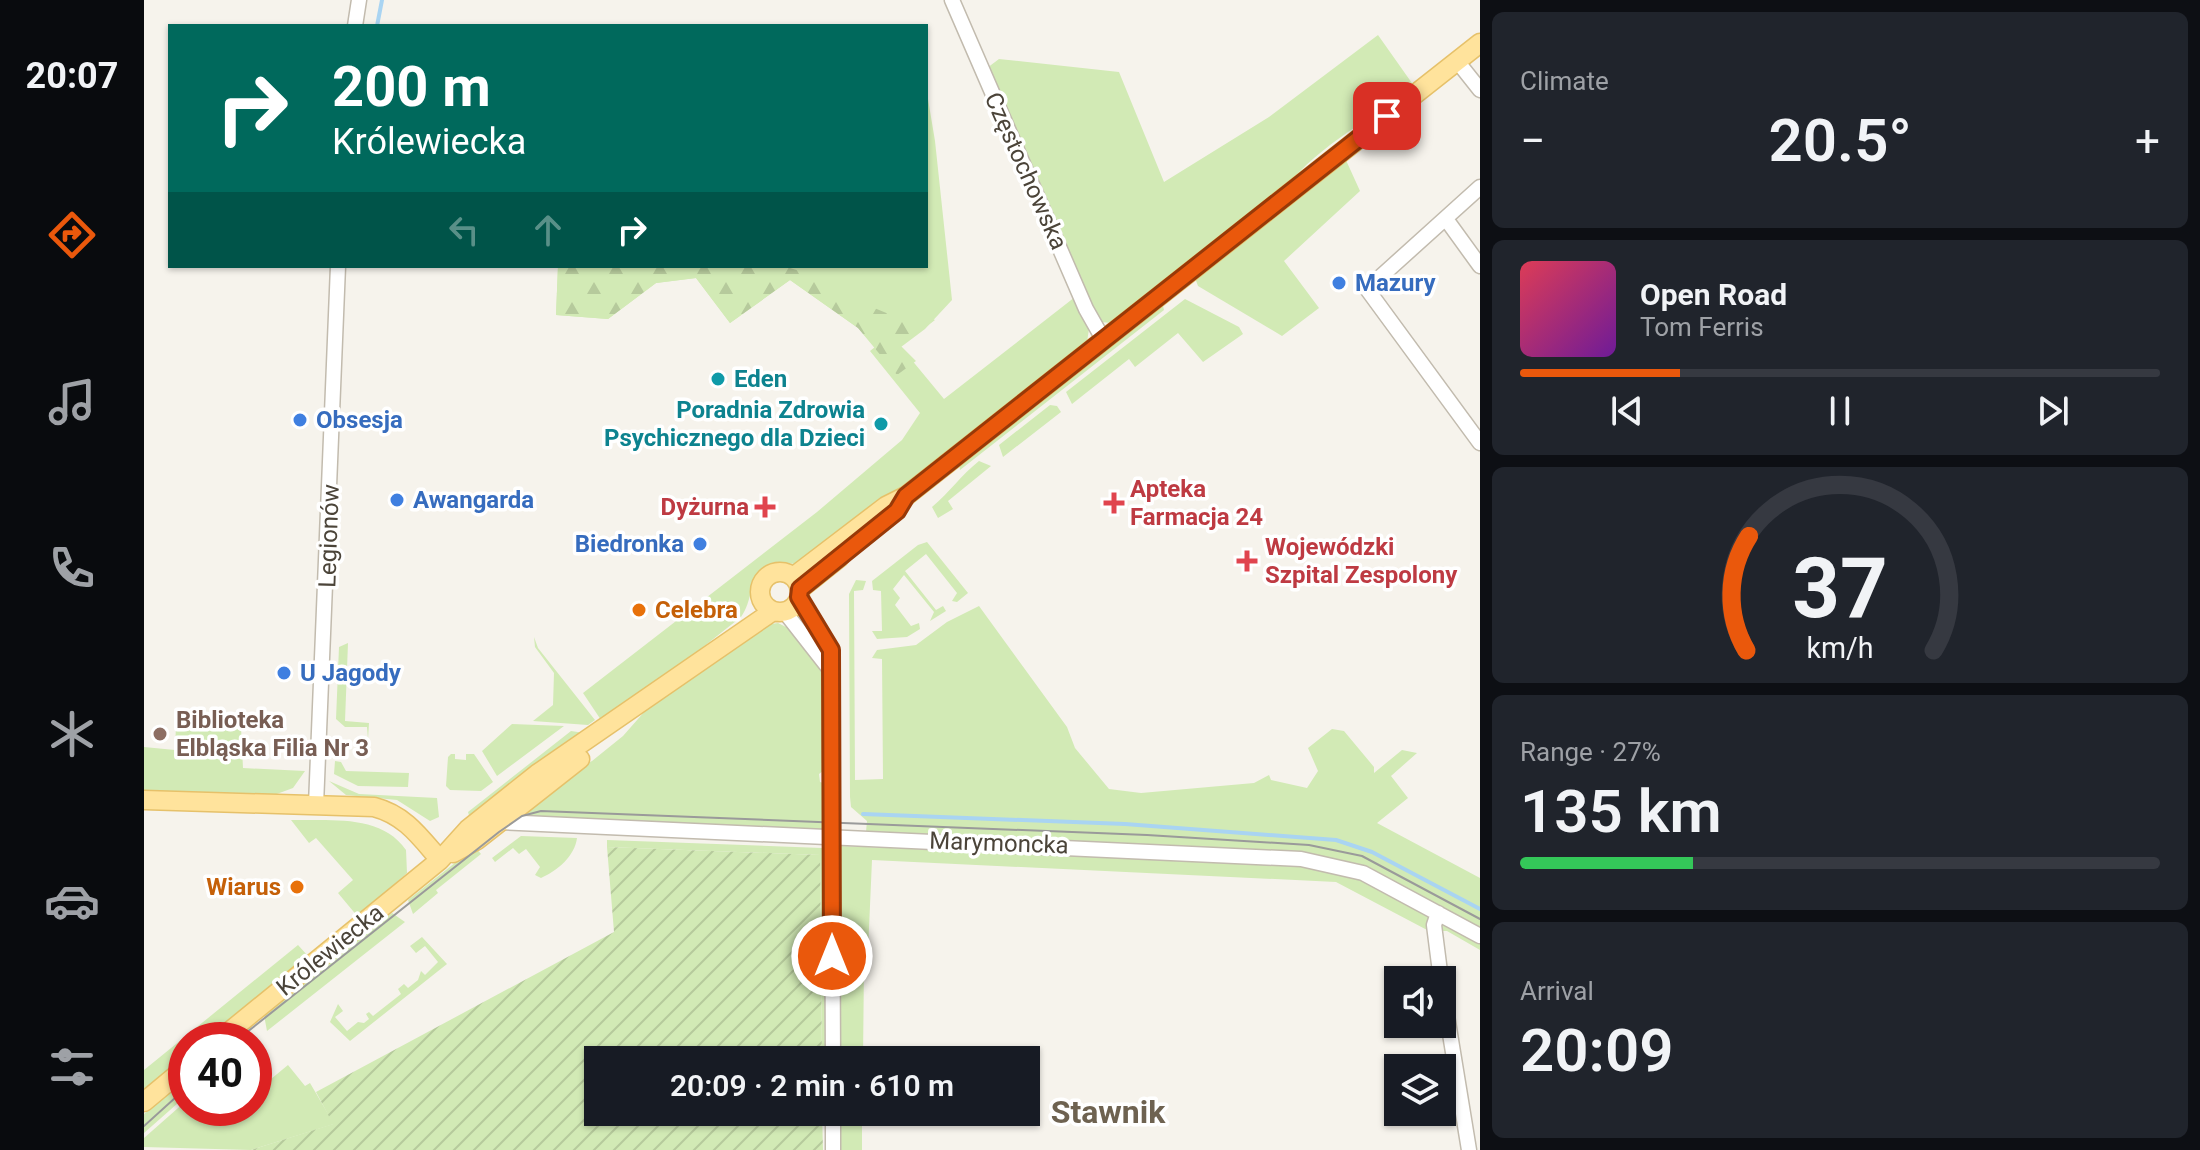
<!DOCTYPE html>
<html lang="en">
<head>
<meta charset="utf-8">
<style>
  :root { --surface:#171b24; --page:#20242c; --text:#f1f3f6; --muted:#9ea1a6; --line:#363941; --accent:#ea580c }
  body { margin:0; font-family:Roboto,sans-serif; background:var(--page); color:var(--text); height:100vh; display:flex; flex-direction:column; font-size:30px; white-space:nowrap }
  * { box-sizing:border-box; margin:0 }
  p { font-size:26px; color:var(--muted) }
  .icon { flex:none; width:44px; height:44px; fill:none; stroke:currentColor; stroke-width:2; stroke-linecap:round; stroke-linejoin:round }
  .map { position:relative; flex:1; overflow:hidden }
  .side { display:flex; flex-direction:column; gap:12px; padding:12px; background:#0d0f14; width:720px }
  .side>* { flex:none }
  .guide { position:absolute; left:24px; top:24px; width:760px; height:244px; border-radius:0px; box-shadow:0 2px 6px #0004; background:#00695c; color:#fff; overflow:hidden }
  .fabs { position:absolute; left:1240px; top:966px; display:grid; gap:16px }
  .fabs a { display:grid; place-items:center; width:72px; height:72px; border-radius:0px; background:var(--surface); box-shadow:0 2px 6px #0004; font-size:40px }
  .speed { position:absolute; left:24px; top:1022px; display:flex; gap:16px; font-size:40px; font-weight:700; text-align:center }
  .speed>* { display:grid; place-content:center; width:104px; height:104px; border-radius:50%; background:var(--surface); box-shadow:0 2px 6px #0004; line-height:1 }
  .speed .limit { border:12px solid #d22; background:#fff; color:#111 }
  .pin { position:absolute; display:grid; place-items:center; width:68px; height:68px; color:#fff; margin:-34px; border-radius:16px; box-shadow:0 4px 12px #0006 }
  .me { position:absolute; width:88px; margin:-44px; rotate:0deg; stroke-linejoin:round; filter:drop-shadow(0 0 6px #0008) }
  .turn { display:flex; align-items:center; gap:28px; height:168px; padding:0 32px; font-size:36px }
  .turn .icon { width:104px; height:104px; stroke-width:2.5 }
  .turn b { display:block; font-size:56px; line-height:68px }
  .lanes { display:flex; align-items:center; height:76px; padding:0 32px; background:#0003; justify-content:center; gap:40px; direction:ltr }
  .lanes .off { opacity:.35 }
  .big { font-size:60px; font-weight:600; line-height:1.1 }
  .side .tile { flex:1; display:flex; flex-direction:column; justify-content:center; gap:12px; min-width:0; padding:0 28px; border-radius:12px; background:var(--page) }
  .side .dial { align-items:center; gap:0 }
  .dial svg { height:208px; overflow:visible; fill:none; stroke:var(--line); stroke-width:7; stroke-linecap:round; text-anchor:middle }
  .dial text { fill:var(--text); stroke:none }
  .song { display:flex; align-items:center; gap:24px }
  .cover { width:96px; height:96px; border-radius:12px; background:linear-gradient(135deg,hsl(350 70% 55%),hsl(280 70% 35%)) }
  .played { height:8px; border-radius:4px; background:linear-gradient(90deg,var(--accent) 25%,var(--line) 25%) }
  .keys { display:flex; justify-content:space-around; direction:ltr }
  .heat { display:flex; justify-content:space-between; align-items:center; font-size:44px; direction:ltr }
  .charge { height:12px; border-radius:6px; background:linear-gradient(90deg,#34c759 27%,var(--line) 0) }
  .trip { position:absolute; left:440px; top:1046px; width:456px; height:80px; border-radius:0px; background:var(--surface); box-shadow:0 2px 6px #0004; font-weight:600; line-height:80px; text-align:center }
  main { display:flex; flex:1; min-height:0 }
  .tab-bar { display:flex; flex-direction:column; width:144px; justify-content:space-around; align-items:center; background:#090b0e; color:var(--muted) }
  .tab-bar .icon { width:56px; height:56px }
  .tab-bar .current { color:var(--accent) }
  .tab-bar b { font-size:36px; color:var(--text) }
  .map>svg:first-child { display:block }
</style>
</head>
<body>
<main>
<nav class="tab-bar">
<b>20:07</b>
<svg class="icon current" aria-label="directions" viewBox="0 0 24 24"><path d="M12 3l9 9-9 9-9-9zM9 14v-3h6M13 9l2 2-2 2"/></svg>
<svg class="icon" aria-label="music" viewBox="0 0 24 24"><path d="M9 18V5l10-2v13"/><circle cx="6" cy="18" r="3"/><circle cx="16" cy="16" r="3"/></svg>
<svg class="icon" aria-label="phone" viewBox="0 0 24 24"><path d="M5 4h4l2 5-3 2q2 4 5 5l2-3 5 2v4C11 20 4 13 5 4z"/></svg>
<svg class="icon" aria-label="climate" viewBox="0 0 24 24"><path d="M12 3v18M4 7l16 10M4 17L20 7"/></svg>
<svg class="icon" aria-label="car" viewBox="0 0 24 24"><path d="M5 17H2v-5l4-1 3-4h7l3 4 3 1v5h-3M9 17h6M6 11h13"/><circle cx="7" cy="17" r="2"/><circle cx="17" cy="17" r="2"/></svg>
<svg class="icon" aria-label="filters" viewBox="0 0 24 24"><path d="M4 7h16M4 17h16"/><circle cx="9" cy="7" r="2"/><circle cx="15" cy="17" r="2"/></svg>
</nav>
<div class="map">
<svg width="1336" height="1150" viewBox="0 0 1336 1150">
  <defs>
    <pattern id="forest-firs" width="22" height="20" patternUnits="userSpaceOnUse" patternTransform="scale(2)"><rect width="22" height="20" fill="#d2eab5"/><path d="M5 1l3.5 6h-7zM16 11l3.5 6h-7z" fill="#b6ca9c"/></pattern>
    <pattern id="garden-furrows" width="10" height="10" patternUnits="userSpaceOnUse" patternTransform="scale(2)"><rect width="10" height="10" fill="#d2eab5"/><path d="M-1 1l2-2M0 10L10 0M9 11l2-2" fill="none" stroke="#b6ca9c"/></pattern>
  </defs>
  <rect width="100%" height="100%" fill="#f6f3ec"/>
  <path fill="#d2eab5" d="M 1234,35 L 1270,86 C 1228,119 1176,144 1142,187 L 968,323 L 956,322 L 843,68 L 855,59 L 975,72 L 1020,182 L 1125,117 Z
    M 782,87 L 791,141 L 808,300 L 781,329 L 757,347 L 800,399 L 931,297 L 945,329 L 943,342 L 819,443 L 658,564 C 649,565 641,562 633,562 C 604,566 611,599 597,617 L 448,735 L 326,819 L 324,812 L 427,731 L 447,734 L 459,723 L 439,693 L 673,512 L 758,440 L 776,413 L 726,351 L 731,347 L 714,328 L 646,280 L 586,323 L 552,278 L 512,283 L 464,319 L 412,315 L 414,266 L 782,266 Z
    M 1201,158 L 1216,191 L 1140,261 L 1175,308 L 1138,336 L 1054,286 L 1051,278 Z
    M 1041,299 L 1095,327 L 1099,334 L 1059,362 L 1034,333 L 991,367 L 985,359 L 928,404 L 922,392 Z
    M 1018,302 L 1020,310 L 816,470 L 815,463 Z
    M 906,405 L 913,406 L 917,412 L 859,457 L 855,445 Z
    M 835,461 L 847,466 L 804,501 L 809,509 L 794,518 L 788,507 C 806,492 817,475 835,461 Z
    M 783,542 L 824,593 L 813,602 L 808,601 L 813,593 L 782,554 L 761,571 L 792,610 L 799,606 L 802,611 L 786,621 L 790,612 L 760,575 L 749,589 L 756,598 L 751,605 L 767,626 L 775,623 L 776,629 L 763,637 L 733,639 L 728,631 L 738,631 L 737,591 L 729,590 L 728,581 L 774,545 Z
    M 712,580 L 722,581 L 719,590 L 710,591 L 711,780 L 739,779 L 738,659 L 728,658 L 733,650 L 772,645 L 803,622 L 835,606 L 923,727 L 931,748 L 965,789 L 997,793 L 1110,783 L 1125,775 L 1127,780 L 1163,788 L 1174,771 L 1164,748 L 1188,729 L 1200,731 L 1230,767 L 1230,773 L 1258,750 L 1273,753 L 1247,776 L 1264,798 L 1233,823 L 1336,878 L 1336,929 L 1244,880 L 1058,848 L 722,832 L 723,821 L 707,807 L 706,797 L 705,594 Z
    M 634,623 L 646,629 L 680,675 L 683,768 L 675,774 L 676,782 L 679,783 L 679,804 L 683,804 L 678,830 L 374,820 L 425,773 L 448,761 L 479,736 L 501,711 L 620,625 Z
    M 390,637 L 394,648 L 451,720 L 444,725 L 389,721 L 409,705 L 410,673 L 391,647 Z
    M 204,643 L 201,721 L 225,723 L 224,739 L 223,727 L 201,727 L 192,719 L 195,647 Z
    M 368,724 L 420,726 L 353,776 L 338,751 Z
    M 32,725 L 97,727 L 99,768 L 161,771 L 149,788 L 130,795 L 0,791 L 0,747 L 31,750 Z
    M 307,754 L 311,754 L 311,759 L 322,760 L 322,754 L 330,754 L 349,782 L 337,791 L 306,790 L 302,786 L 304,757 Z
    M 191,761 L 197,762 L 202,771 L 265,773 L 264,787 L 214,786 L 190,774 Z
    M 185,781 L 215,794 L 293,798 L 295,817 L 286,821 L 253,800 L 202,795 Z
    M 147,820 C 187,821 237,814 262,850 L 263,873 L 214,917 L 194,893 L 209,880 L 172,838 L 165,843 Z
    M 377,836 L 433,838 C 431,856 413,871 397,878 L 391,875 L 396,867 L 382,849 L 375,854 L 369,848 L 351,862 L 348,858 Z
    M 463,840 L 678,848 L 682,1060 L 678,1060 L 676,855 L 463,847 Z
    M 697,846 L 1161,865 L 1217,878 L 1336,941 L 1336,950 L 1303,931 L 1285,931 L 1192,882 L 728,860 L 724,951 C 710,950 698,951 694,935 Z
    M 331,847 L 337,854 L 292,890 L 294,893 L 269,914 L 264,900 Z
    M 248,913 L 261,922 L 123,1031 L 120,1015 Z
    M 278,937 L 303,964 L 206,1041 L 186,1022 L 194,1004 L 199,1011 L 191,1017 L 203,1031 L 214,1022 L 220,1023 L 225,1019 L 222,1014 L 225,1012 L 229,1016 L 257,994 L 254,989 L 260,984 L 264,988 L 274,980 L 277,971 L 281,975 L 294,962 L 281,946 L 272,953 L 266,946 Z
    M 154,945 L 164,956 L 62,1040 L 42,1040 L 42,1056 L 0,1091 L 0,1070 Z
    M 708,960 L 720,966 L 719,1060 L 695,1060 L 694,971 Z
    M 144,1065 L 161,1086 L 166,1083 L 190,1124 L 107,1150 L 0,1147 L 0,1138 L 42,1101 L 42,1108 L 69,1108 L 78,1119 L 91,1108 L 110,1108 L 110,1093 Z
    M 42,1078 L 42,1096 L 0,1133 L 0,1114 Z
    M 695,1112 L 718,1112 L 718,1150 L 695,1150 Z"/>
  <path fill="url(#forest-firs)" d="M 414,266 L 640,266 L 680,279 L 711,300 L 752,317 L 782,316 L 791,320 L 757,346 L 772,361 L 753,375 L 714,328 L 646,280 L 586,323 L 552,278 L 512,283 L 464,319 L 412,315 Z"/>
  <path fill="url(#garden-furrows)" d="M 463,847 L 676,855 L 678,1060 L 454,1060 L 454,1112 L 678,1112 L 679,1150 L 107,1150 L 189,1124 L 172,1092 L 470,932 Z"/>
  <g fill="none" stroke-linecap="round" stroke-linejoin="round">
    <path stroke="#a9d4f2" stroke-width="4" d="M 233,26 L 238,0
      M 719,814 L 981,824 L 1192,840 L 1228,852 L 1336,909"/>
    <defs>
      <path id="minor" d="M 808,0 L 942,309 L 959,339
        M 211,26 L 215,0
        M 1313,61 L 1336,90
        M 1336,187 L 1223,289 L 1336,443
        M 1302,219 L 1336,266
        M 655,597 L 687,650 L 689,1060
        M 640,611 L 687,671
        M 172,805 L 194,266
        M 356,822 L 1157,859 L 1219,873 L 1336,936
        M 1294,913 L 1290,925 L 1297,980
        M 1298,985 L 1325,1150
        M 689,1112 L 689,1150"/>
      <path id="major" d="M616 592a20 20 0 1 1 40 0a20 20 0 1 1-40 0Z
        M 649,577 L 742,506 L 762,496 L 1336,43
        M 656,589 L 696,557
        M 0,800 L 230,807 C 261,815 276,837 296,860
        M 309,853 L 333,840 L 436,759
        M 75,1040 L 296,860 L 324,829 L 393,774 L 629,611
        M 0,1102 L 42,1067"/>
    </defs>
    <use href="#minor" stroke="#c2bbae" stroke-width="17"/>
    <use href="#major" stroke="#e6c16a" stroke-width="21"/>
    <use href="#minor" stroke="#fff" stroke-width="14"/>
    <use href="#major" stroke="#ffe39c" stroke-width="18"/>
    <path stroke="#9a9a9a" stroke-width="2" d="M 93,1040 L 355,832 L 378,816 L 397,811 L 1003,835 L 1165,845 L 1218,856 L 1336,919
      M 0,1126 L 42,1088"/>
  </g>
  <g fill="none" stroke-linecap="round" stroke-linejoin="round">
    <defs>
      <path id="route" d="M 688,956 L 687,650 L 655,597 L 656,589 L 753,511 L 762,496 L 786,477 L 1243,116"/>
    </defs>
    <use href="#route" stroke="#983908" stroke-width="20"/>
    <use href="#route" stroke="#ea580c" stroke-width="14"/>
  </g>
  <g fill="#3f7fe0" stroke="#fff" stroke-width="3">
    <circle cx="1195" cy="283" r="8"/>
    <circle cx="156" cy="420" r="8"/>
    <circle cx="253" cy="500" r="8"/>
    <circle cx="556" cy="544" r="8"/>
    <circle cx="140" cy="673" r="8"/>
  </g>
  <g fill="#0f9aa8" stroke="#fff" stroke-width="3">
    <circle cx="574" cy="379" r="8"/>
    <circle cx="737" cy="424" r="8"/>
  </g>
  <g fill="#e0444e" stroke="#fff" stroke-width="3">
    <path d="M966 491h8v8h8v8h-8v8h-8v-8h-8v-8h8z"/>
    <path d="M617 495h8v8h8v8h-8v8h-8v-8h-8v-8h8z"/>
    <path d="M1099 549h8v8h8v8h-8v8h-8v-8h-8v-8h8z"/>
  </g>
  <g fill="#e8710a" stroke="#fff" stroke-width="3">
    <circle cx="495" cy="610" r="8"/>
    <circle cx="153" cy="887" r="8"/>
  </g>
  <circle fill="#8d6e63" stroke="#fff" stroke-width="3" cx="16" cy="734" r="8"/>
  <g text-anchor="middle" stroke-width="7" stroke-linejoin="round" paint-order="stroke">
    <g font-size="24" fill="#4b4439" stroke="#fff">
      <text transform="translate(882 171) rotate(66)" y="8">Częstochowska</text>
      <text transform="translate(185 536) rotate(-88)" y="8">Legionów</text>
      <text transform="translate(855 843) rotate(2)" y="8">Marymoncka</text>
      <text transform="translate(186 950) rotate(-39)" y="8">Królewiecka</text>
    </g>
    <g font-size="24" font-weight="bold" fill="#366cbe" stroke="#fff" text-anchor="start">
      <text x="1211" y="291">Mazury</text>
      <text x="172" y="428">Obsesja</text>
      <text x="269" y="508">Awangarda</text>
      <text x="540" y="552" text-anchor="end">Biedronka</text>
      <text x="156" y="681">U Jagody</text>
    </g>
    <g font-size="24" font-weight="bold" fill="#0d838f" stroke="#fff" text-anchor="start">
      <text x="590" y="387">Eden</text>
      <text x="721" y="418" text-anchor="end">Poradnia Zdrowia<tspan x="721" dy="28">Psychicznego dla Dzieci</tspan></text>
    </g>
    <g font-size="24" font-weight="bold" fill="#be3a42" stroke="#fff" text-anchor="start">
      <text x="986" y="497">Apteka<tspan x="986" dy="28">Farmacja 24</tspan></text>
      <text x="605" y="515" text-anchor="end">Dyżurna</text>
      <text x="1121" y="555">Wojewódzki<tspan x="1121" dy="28">Szpital Zespolony</tspan></text>
    </g>
    <g font-size="24" font-weight="bold" fill="#c56008" stroke="#fff" text-anchor="start">
      <text x="511" y="618">Celebra</text>
      <text x="137" y="895" text-anchor="end">Wiarus</text>
    </g>
    <g font-size="24" font-weight="bold" fill="#785e54" stroke="#fff" text-anchor="start">
      <text x="32" y="728">Biblioteka<tspan x="32" dy="28">Elbląska Filia Nr 3</tspan></text>
    </g>
    <g font-size="32" font-weight="bold" fill="#6e6250" stroke="#fff">
      <text x="964" y="1123">Stawnik</text>
    </g>
  </g>
</svg>
<div class="fabs">
<a><svg class="icon" aria-label="sound" viewBox="0 0 24 24"><path d="M4 9h4l5-4v14l-5-4H4zM17 9q2 3 0 6"/></svg></a>
<a><svg class="icon" aria-label="layers" viewBox="0 0 24 24"><path d="M12 4l9 5-9 5-9-5zM3 14l9 5 9-5"/></svg></a>
</div>
<div class="speed"><div class="limit">40</div></div>
<div class="pin" style="left:1243px;top:116px;background:#d93025"><svg class="icon" aria-label="arrive" viewBox="0 0 24 24"><path d="M6 21V4h12l-3 4 3 4H6"/></svg></div>
<svg class="me" style="left:688px;top:956px" viewBox="-20 -20 40 40"><circle r="17" fill="#ea580c" stroke="#fff" stroke-width="3"/><path d="M0-11L8 9 0 5-8 9z" fill="#fff"/></svg>
<div class="trip">20:09 · 2 min · 610 m</div>
<div class="guide">
<div class="turn"><svg class="icon" aria-label="right" viewBox="0 0 24 24"><path d="M7 20v-9h11M14 6l5 5-5 5"/></svg><div><b>200 m</b>Królewiecka</div></div>
<div class="lanes"><svg class="icon off" aria-label="left" viewBox="0 0 24 24"><path d="M17 20v-9H6M10 6l-5 5 5 5"/></svg><svg class="icon off" aria-label="ahead" viewBox="0 0 24 24"><path d="M12 20V5M6 11l6-6 6 6"/></svg><svg class="icon" aria-label="right" viewBox="0 0 24 24"><path d="M7 20v-9h11M14 6l5 5-5 5"/></svg></div>
</div>
</div>
<section class="side">
<div class="tile"><p>Climate</p>
<div class="heat"><a>−</a><b class="big">20.5°</b><a>+</a></div>
</div>
<div class="tile">
<div class="song"><i class="cover"></i><div><b>Open Road</b><p>Tom Ferris</p></div></div>
<div class="played"></div>
<div class="keys"><svg class="icon" aria-label="previous" viewBox="0 0 24 24"><path d="M18 5L8 12l10 7zM5 5v14"/></svg><svg class="icon" aria-label="pause" viewBox="0 0 24 24"><path d="M8 5v14M16 5v14"/></svg><svg class="icon" aria-label="next" viewBox="0 0 24 24"><path d="M6 5l10 7-10 7zM19 5v14"/></svg></div>
</div>
<div class="tile dial"><svg viewBox="0 0 100 80">
<path d="M14 69A42 42 0 1 1 86 69"/>
<path d="M14 69A42 42 0 0 1 15 25" stroke="#ea580c"/>
<text x="50" y="56" font-size="32" font-weight="700">37</text>
<text x="50" y="72" font-size="11">km/h</text>
</svg></div>
<div class="tile"><p>Range · 27%</p><b class="big">135 km</b><div class="charge"></div></div>
<div class="tile"><p>Arrival</p><b class="big">20:09</b></div>
</section>
</main>
</body>
</html>
